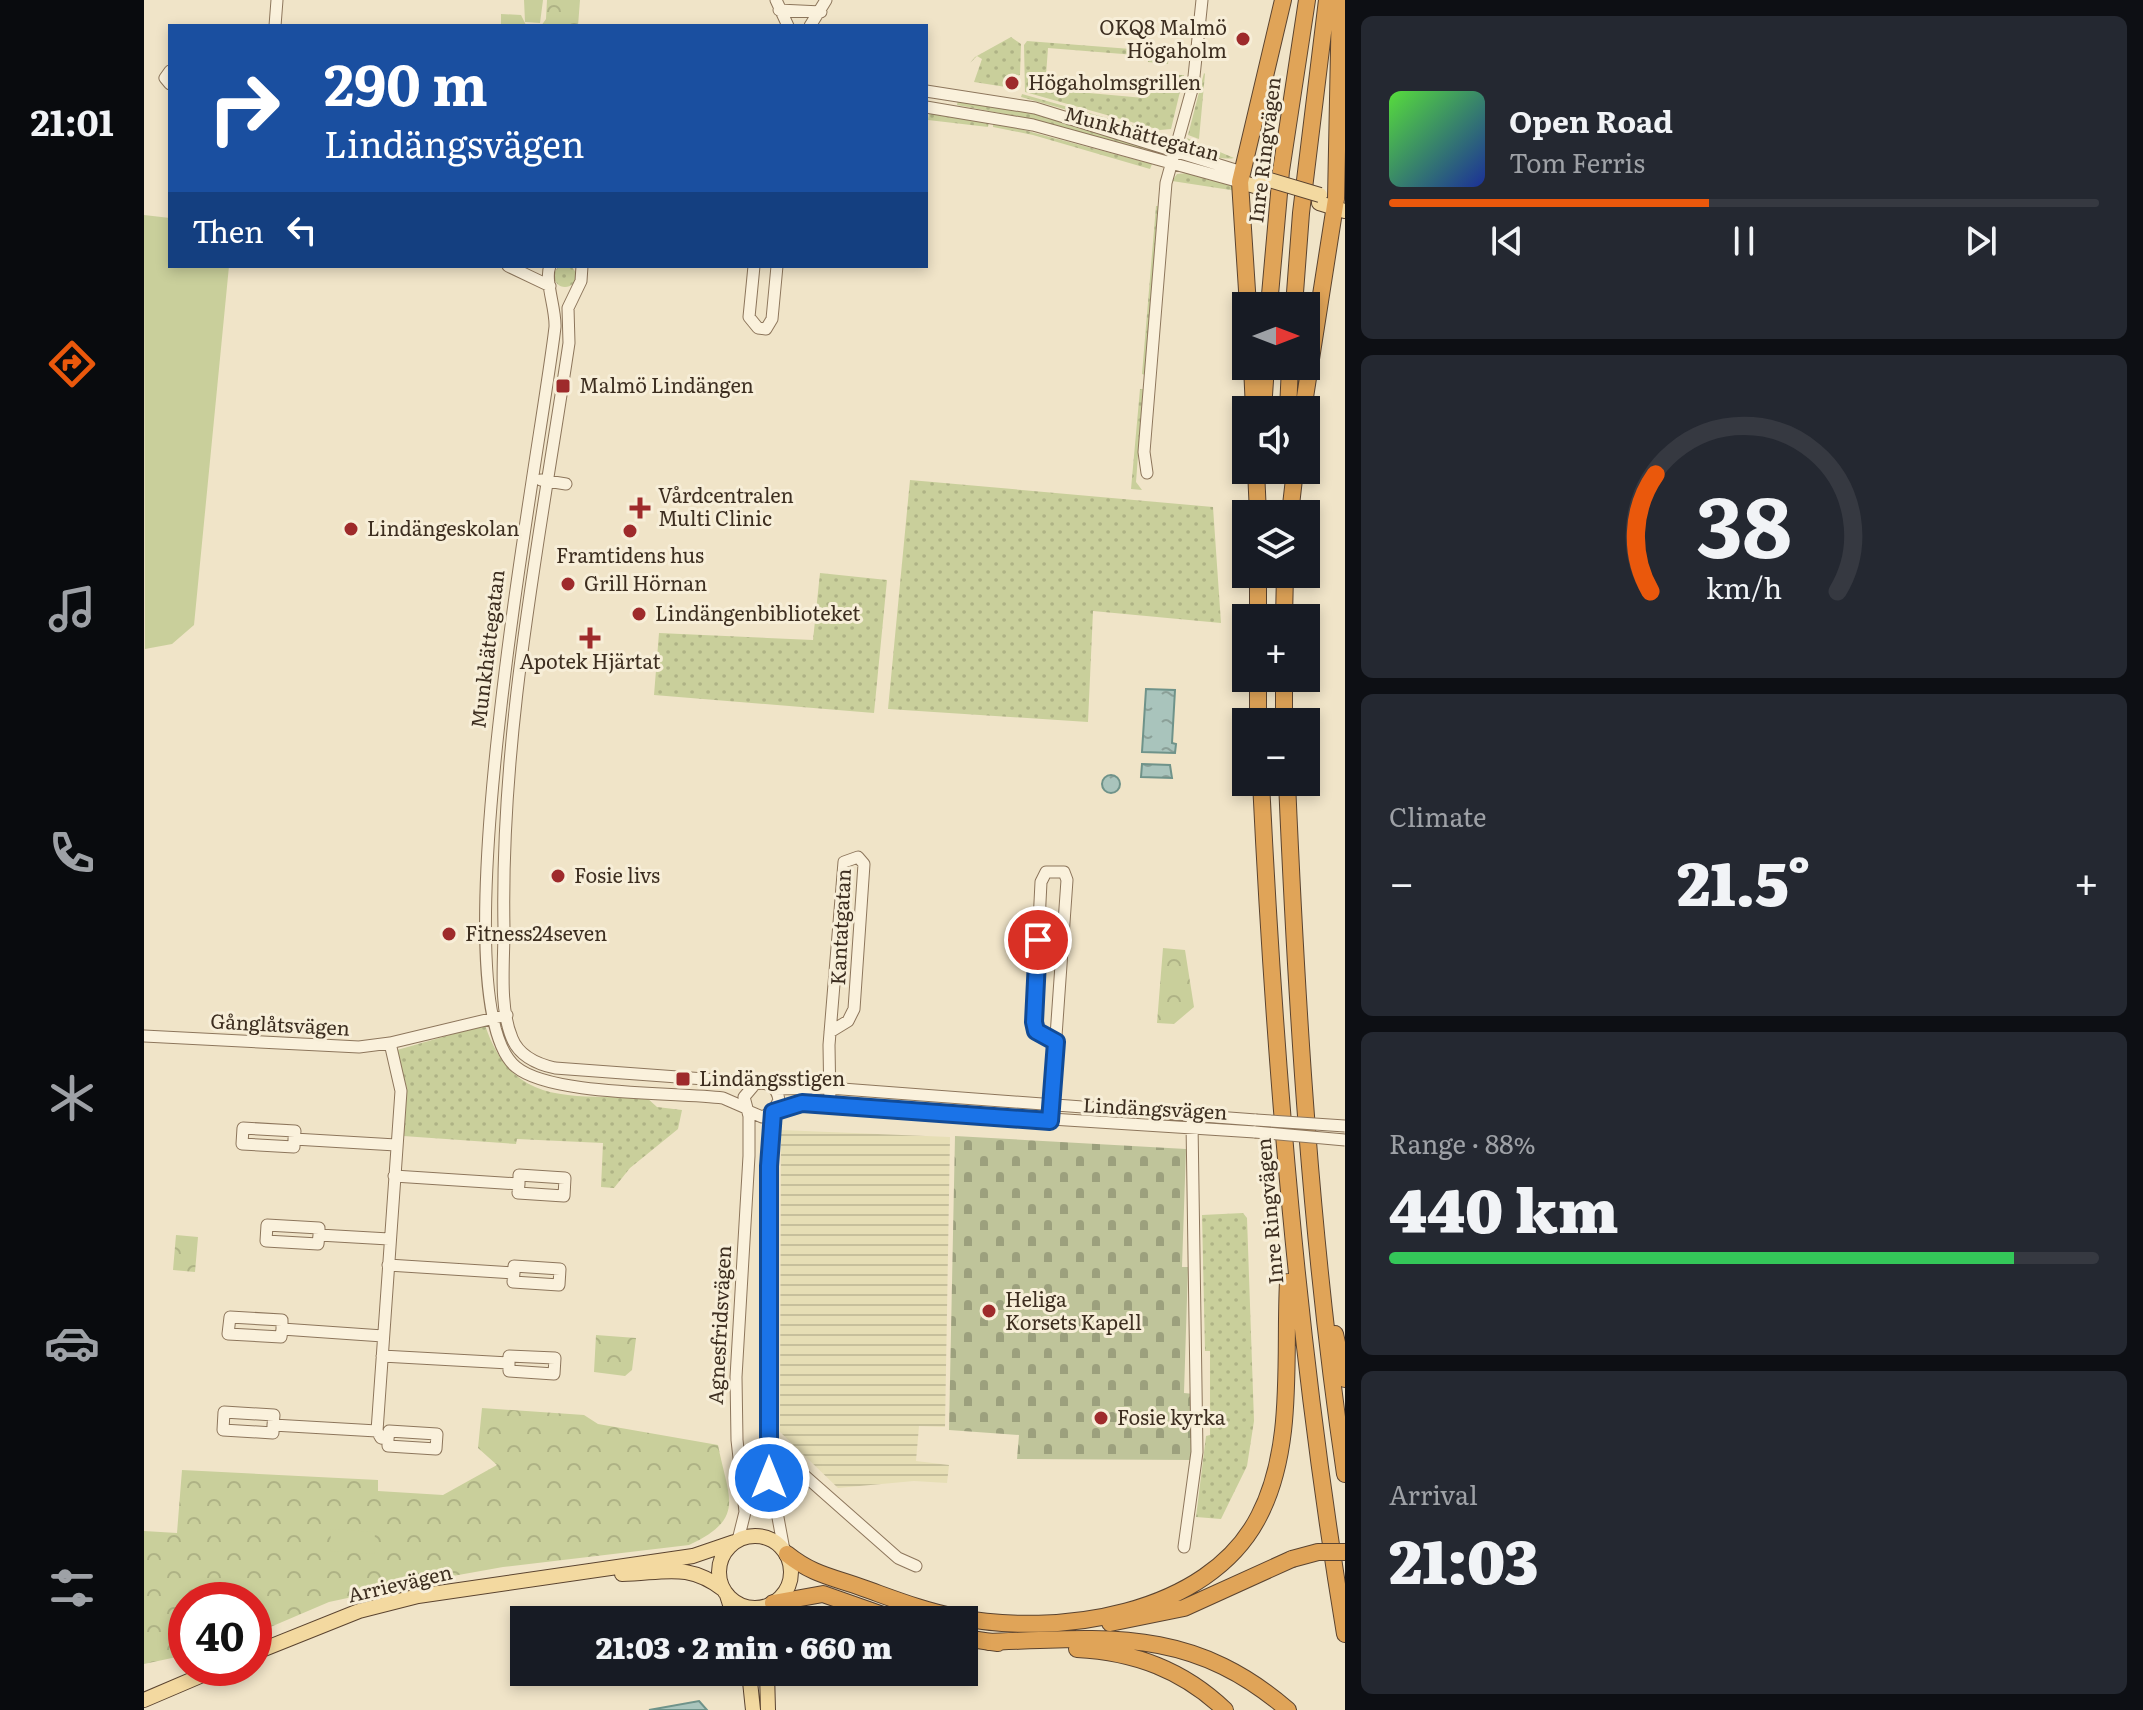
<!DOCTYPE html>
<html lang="en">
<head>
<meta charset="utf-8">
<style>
  :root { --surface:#171b24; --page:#242831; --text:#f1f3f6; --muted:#9ea1a6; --line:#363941; --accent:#ea580c }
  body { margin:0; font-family:Literata,serif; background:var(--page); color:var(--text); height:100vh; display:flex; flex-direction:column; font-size:30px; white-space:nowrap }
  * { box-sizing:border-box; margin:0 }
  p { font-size:26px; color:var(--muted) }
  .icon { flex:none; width:44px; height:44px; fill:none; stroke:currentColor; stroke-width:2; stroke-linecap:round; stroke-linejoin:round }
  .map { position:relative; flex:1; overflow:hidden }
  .panel { display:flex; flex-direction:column; gap:16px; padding:16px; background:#0d0f14; width:798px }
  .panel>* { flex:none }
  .hud { position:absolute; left:24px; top:24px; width:760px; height:244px; border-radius:0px; box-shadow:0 4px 12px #0003; background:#1a4fa0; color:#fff; overflow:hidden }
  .needle { width:52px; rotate:90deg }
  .fabs { position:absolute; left:1088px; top:292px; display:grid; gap:16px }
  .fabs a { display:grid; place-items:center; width:88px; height:88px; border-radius:0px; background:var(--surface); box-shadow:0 4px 12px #0003; font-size:40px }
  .speed { position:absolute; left:24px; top:1582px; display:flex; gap:16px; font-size:40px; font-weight:700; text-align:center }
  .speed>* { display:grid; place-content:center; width:104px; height:104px; border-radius:50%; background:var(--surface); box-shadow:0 4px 12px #0003; line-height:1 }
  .speed .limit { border:12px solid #d22; background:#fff; color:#111 }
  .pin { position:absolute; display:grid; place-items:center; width:68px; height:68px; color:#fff; margin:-34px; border:4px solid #fff; border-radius:50%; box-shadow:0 2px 8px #0007 }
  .me { position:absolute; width:88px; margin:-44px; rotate:0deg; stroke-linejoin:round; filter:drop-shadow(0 0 6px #0008) }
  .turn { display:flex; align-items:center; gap:28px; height:168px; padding:0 24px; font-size:36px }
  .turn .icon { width:104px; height:104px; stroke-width:2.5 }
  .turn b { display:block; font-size:56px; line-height:68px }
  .then { display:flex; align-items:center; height:76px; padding:0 24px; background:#0003; gap:16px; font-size:30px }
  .big { font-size:60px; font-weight:800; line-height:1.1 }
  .panel .tile { flex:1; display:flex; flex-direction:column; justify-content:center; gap:12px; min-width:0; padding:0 28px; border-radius:12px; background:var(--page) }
  .panel .dial { align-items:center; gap:0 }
  .dial svg { height:208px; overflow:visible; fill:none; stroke:var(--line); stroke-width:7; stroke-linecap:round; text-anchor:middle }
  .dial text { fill:var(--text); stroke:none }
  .song { display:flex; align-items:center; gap:24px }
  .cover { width:96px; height:96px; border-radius:12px; background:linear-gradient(135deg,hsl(110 70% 55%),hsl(230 70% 35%)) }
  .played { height:8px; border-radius:4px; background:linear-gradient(90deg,var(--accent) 45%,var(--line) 45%) }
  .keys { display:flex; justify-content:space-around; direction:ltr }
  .heat { display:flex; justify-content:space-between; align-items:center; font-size:44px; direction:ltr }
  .charge { height:12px; border-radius:6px; background:linear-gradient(90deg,#34c759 88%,var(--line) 0) }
  .trip { position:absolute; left:366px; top:1606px; width:468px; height:80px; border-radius:0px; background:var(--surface); box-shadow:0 4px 12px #0003; font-weight:800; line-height:80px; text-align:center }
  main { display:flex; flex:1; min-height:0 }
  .tabs { display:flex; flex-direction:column; width:144px; justify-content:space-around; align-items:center; background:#090b0e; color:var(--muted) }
  .tabs .icon { width:56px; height:56px }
  .tabs .active { color:var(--accent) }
  .tabs b { font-size:36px; color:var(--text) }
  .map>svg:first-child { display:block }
</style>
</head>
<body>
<main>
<nav class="tabs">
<b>21:01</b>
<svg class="icon active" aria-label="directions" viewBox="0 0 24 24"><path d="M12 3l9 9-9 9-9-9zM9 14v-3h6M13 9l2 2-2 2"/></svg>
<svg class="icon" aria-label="music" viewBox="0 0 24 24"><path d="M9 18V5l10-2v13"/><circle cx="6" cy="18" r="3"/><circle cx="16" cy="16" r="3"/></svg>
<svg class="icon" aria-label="phone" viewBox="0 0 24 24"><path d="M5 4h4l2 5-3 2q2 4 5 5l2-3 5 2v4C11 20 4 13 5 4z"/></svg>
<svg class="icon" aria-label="climate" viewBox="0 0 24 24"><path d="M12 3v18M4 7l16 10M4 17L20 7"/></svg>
<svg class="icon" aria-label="car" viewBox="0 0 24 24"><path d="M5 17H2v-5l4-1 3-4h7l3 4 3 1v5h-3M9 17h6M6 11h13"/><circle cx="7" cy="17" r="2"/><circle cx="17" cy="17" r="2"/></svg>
<svg class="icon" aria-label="filters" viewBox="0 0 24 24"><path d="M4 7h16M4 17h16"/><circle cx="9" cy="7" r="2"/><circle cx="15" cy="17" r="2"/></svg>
</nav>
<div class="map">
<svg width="1201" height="1710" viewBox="0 0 1201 1710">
  <defs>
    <pattern id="farmland-rules" width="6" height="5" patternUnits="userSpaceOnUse" patternTransform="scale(2)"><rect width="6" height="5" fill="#e6deb5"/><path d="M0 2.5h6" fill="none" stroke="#c6bf9b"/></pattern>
    <pattern id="grass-dots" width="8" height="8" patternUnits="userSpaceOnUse" patternTransform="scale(2)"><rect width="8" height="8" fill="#c9cf9b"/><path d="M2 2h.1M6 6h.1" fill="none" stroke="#aeb285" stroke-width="1.8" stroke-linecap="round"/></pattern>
    <pattern id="forest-crowns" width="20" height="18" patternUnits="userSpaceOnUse" patternTransform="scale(2)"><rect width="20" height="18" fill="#c9cf9b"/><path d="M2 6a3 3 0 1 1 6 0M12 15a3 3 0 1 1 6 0" fill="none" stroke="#aeb285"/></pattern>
    <pattern id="cemetery-stones" width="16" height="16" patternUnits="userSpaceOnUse" patternTransform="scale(2)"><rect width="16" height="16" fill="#bfc49a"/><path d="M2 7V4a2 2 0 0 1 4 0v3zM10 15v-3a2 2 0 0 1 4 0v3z" fill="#9ca07d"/></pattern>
    <pattern id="water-ripples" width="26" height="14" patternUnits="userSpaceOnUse" patternTransform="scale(2)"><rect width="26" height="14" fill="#a9c4bc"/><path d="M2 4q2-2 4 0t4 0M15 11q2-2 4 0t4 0" fill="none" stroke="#8ba098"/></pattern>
  </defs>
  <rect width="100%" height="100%" fill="#f0e4c8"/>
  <path fill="url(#farmland-rules)" d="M 637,1130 L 806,1137 L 801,1427 L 775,1426 L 772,1461 L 805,1465 L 803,1483 L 770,1481 L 694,1488 L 636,1432 Z"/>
  <path fill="url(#grass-dots)" d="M 867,37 L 877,44 L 876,75 L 864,77 L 862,87 L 830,82 L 838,59 L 833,56 L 826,63 L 831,57 Z
    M 883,41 L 1039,53 L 1025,54 L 1024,64 L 1004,62 L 1004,56 L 904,48 L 901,89 L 1000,98 L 1001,92 L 1022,90 L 1035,75 L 1040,75 L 1027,129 L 1016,130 L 881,92 L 880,45 Z
    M 1060,73 L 1061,74 L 1055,139 L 1044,135 Z
    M 878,94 L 1016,133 L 1016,136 L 877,97 Z
    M 814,99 L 906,117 L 1013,148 L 1012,154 L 892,120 L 813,105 Z
    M 785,113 L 845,121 L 844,127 L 784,120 Z
    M 849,122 L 1008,164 L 1006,169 L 889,135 L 849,127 Z
    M 1043,138 L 1090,158 C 1077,161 1048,152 1043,138 Z
    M 1045,173 L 1086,184 L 1093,191 L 1028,181 L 1033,174 Z
    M 1012,206 L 1015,206 L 1001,375 L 998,374 Z
    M410 276a11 11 0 1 1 22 0a11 11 0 1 1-22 0Z
    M 996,389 L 999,389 L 992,482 L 998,490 L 987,489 Z
    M 766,480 L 1069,507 L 1077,623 L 949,611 L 944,722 L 744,709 Z
    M 676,573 L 743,580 L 730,713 L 510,695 L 515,633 L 669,640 Z
    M 341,1025 C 369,1109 429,1094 503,1098 L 513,1107 L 538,1110 L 534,1129 L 486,1168 L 470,1188 L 457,1187 L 459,1143 L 373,1139 L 372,1144 L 259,1136 L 263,1089 L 253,1050 Z
    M 1099,1213 L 1103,1218 L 1110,1421 L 1103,1466 L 1077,1519 L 1052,1517 L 1062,1436 L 1066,1435 L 1066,1351 L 1061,1351 L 1058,1215 Z"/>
  <path fill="url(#forest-crowns)" d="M 403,0 L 436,0 L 434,26 L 357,26 L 357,14 L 377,15 L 382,25 L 397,26 L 402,19 Z
    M 1019,948 L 1041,950 L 1050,1007 L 1030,1024 L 1013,1023 Z
    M 32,1235 L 54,1237 L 51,1272 L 29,1270 Z
    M 452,1335 L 492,1338 L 488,1370 L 481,1376 L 450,1372 Z
    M 338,1408 L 440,1415 L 454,1424 L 574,1445 C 584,1498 603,1518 545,1545 L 359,1567 L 292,1579 L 185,1602 L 110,1634 L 110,1600 L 42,1600 L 42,1655 L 0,1664 L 0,1531 L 33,1533 L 38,1470 L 234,1480 L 234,1491 L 299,1495 L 353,1465 L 334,1448 Z"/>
  <path fill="url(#cemetery-stones)" d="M 811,1136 L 1042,1149 L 1038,1267 L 1044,1267 L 1040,1393 L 1050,1394 L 1049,1460 L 873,1459 L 875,1435 L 805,1430 Z"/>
  <path fill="#c9cf9b" d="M 380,0 L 399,0 L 396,23 L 381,22 Z
    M 0,215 L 26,218 L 26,266 L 85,266 L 50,625 L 28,644 L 1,649 Z
    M 187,1529 L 231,1532 L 230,1554 L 186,1551 Z"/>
  <path fill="url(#water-ripples)" stroke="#6f938a" stroke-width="2" d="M 1002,689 L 1031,690 L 1028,743 L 1032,744 L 1031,753 L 998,752 Z
    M 998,764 L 1026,765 L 1028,778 L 997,777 Z
    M958 784a9 9 0 1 1 18 0a9 9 0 1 1-18 0Z
    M 555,1701 L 563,1710 L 505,1710 Z"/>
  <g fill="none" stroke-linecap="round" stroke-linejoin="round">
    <defs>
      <path id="minor" d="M 632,0 L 644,26
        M 635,10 L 677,12
        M 131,26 L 133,0
        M 666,26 L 682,0
        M 26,71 L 21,78 L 26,84
        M 782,91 L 891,108 L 1098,172
        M 782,107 L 889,125 L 1096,182
        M 364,266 L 406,286
        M 406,266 C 400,280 412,308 411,327 C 398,443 290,1000 372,1067 C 407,1096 530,1092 579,1098 L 602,1108
        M 438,266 L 437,281 L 424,308 L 425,343 C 396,538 356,732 360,929 C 360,963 355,1007 368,1038 C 375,1056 393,1064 411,1068 L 615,1083
        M 610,266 L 605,317 L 614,328 L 622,329 L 628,319 L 633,266
        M 1003,473 L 1000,452 L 1022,183 L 1049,86 L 1058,0
        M 397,480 L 422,484
        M 0,1036 L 215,1047 L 246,1043 L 363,1015
        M 631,1089 L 685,1088 L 1112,1120
        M 686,1106 L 685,1045 L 700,862 L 714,857 L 720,864 L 710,1009 L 704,1021 L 686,1032
        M 631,1111 L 658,1103 L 1111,1132
        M 629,1112 L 625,1166 L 625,1469 L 640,1550
        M 906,1121 C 911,1040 918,960 923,880 L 920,872 L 902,872 L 897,882 L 890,1022 L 892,1031 L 912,1042
        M 150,1139 L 150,1147 L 98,1144 L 99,1128 L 151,1131 L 150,1139 L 252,1145
        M 250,1176 L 375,1184 L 374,1193 L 420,1196 L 421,1178 L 375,1175 L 375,1184
        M 175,1235 L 174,1244 L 122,1241 L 123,1225 L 175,1228 L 175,1235 L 245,1239
        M 244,1265 L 370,1273 L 369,1282 L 415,1285 L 416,1269 L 370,1266 L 370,1273
        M 138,1329 L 137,1337 L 84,1334 L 86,1317 L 138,1320 L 138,1329 L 239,1336
        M 238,1356 L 365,1363 L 365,1371 L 410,1374 L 411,1358 L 365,1356 L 365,1363
        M 129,1425 L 129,1433 L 79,1430 L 80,1412 L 130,1415 L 129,1425 L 233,1431 L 237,1438 L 244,1439 L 244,1446 L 292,1449 L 293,1434 L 245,1431 L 244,1439
        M 233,1431 L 257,1091 L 246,1043
        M 625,1453 L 635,1453 L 754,1558 L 772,1566
        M 594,1540 L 601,1512 L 593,1440 L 592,1377 L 605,1156 L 605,1116 L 600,1097 L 611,1084 C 624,1081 633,1087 635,1100 L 629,1112 L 618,1117 L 604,1111
        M 1040,1547 L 1053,1452 L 1048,1123"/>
      <path id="major" d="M 1096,182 L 1118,188
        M 1175,203 L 1201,211
        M575 1572a36 36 0 1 1 72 0a36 36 0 1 1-72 0Z
        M 478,1574 C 521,1573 544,1562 580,1590
        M 583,1595 L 591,1620
        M 110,1653 L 215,1611 L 274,1596 L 549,1556 L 590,1542
        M 605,1672 L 609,1710
        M 623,1672 L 624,1710
        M 0,1700 L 75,1668"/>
      <path id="highway" d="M 1104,306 L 1096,182 L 1139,0
        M 1125,306 L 1137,171 L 1163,0
        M 1150,306 L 1157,213 L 1183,0
        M 1108,366 L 1110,410
        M 1119,410 L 1122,366
        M 1144,410 L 1146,366
        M 1159,410 L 1192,199 L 1196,0
        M 1112,470 L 1114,514
        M 1146,514 L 1151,470
        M 1114,618 L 1114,574
        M 1140,618 L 1141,574
        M 1114,678 L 1114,722
        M 1140,678 L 1140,722
        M 1117,782 C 1131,1068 1154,1351 1201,1634
        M 1143,782 C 1153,1014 1167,1245 1201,1474
        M 1191,1334 L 1201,1379
        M 643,1554 C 669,1575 689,1577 719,1588 C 750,1599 780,1611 812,1617 C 913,1637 1064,1616 1115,1516 C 1151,1447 1140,1357 1144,1282
        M 629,1603 L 679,1594 L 753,1620
        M 966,1623 L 1040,1608 L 1148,1559
        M 820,1638 L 854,1643
        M 844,1642 C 963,1638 1047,1626 1144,1710
        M 933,1649 C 991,1652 1039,1670 1081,1710"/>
    </defs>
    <use href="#minor" stroke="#8d765c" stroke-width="13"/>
    <use href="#major" stroke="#5b4430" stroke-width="16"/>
    <use href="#highway" stroke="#5b4430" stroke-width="18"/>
    <use href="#minor" stroke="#faf1dc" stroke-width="11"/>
    <use href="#major" stroke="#f3d9a0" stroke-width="14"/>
    <use href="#highway" stroke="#e0a458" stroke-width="16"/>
    <defs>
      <path id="minor-bridge" d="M 1112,1120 L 1201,1126
        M 1111,1132 L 1201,1140"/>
      <path id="major-bridge" d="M 1119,178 L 1176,195"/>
      <path id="highway-bridge" d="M 1148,1559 L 1174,1552 L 1201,1552"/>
    </defs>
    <use href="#minor-bridge" stroke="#8d765c" stroke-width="13" stroke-linecap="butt"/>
    <use href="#major-bridge" stroke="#5b4430" stroke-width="16" stroke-linecap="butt"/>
    <use href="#highway-bridge" stroke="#5b4430" stroke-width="18" stroke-linecap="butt"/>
    <use href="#minor-bridge" stroke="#faf1dc" stroke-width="11"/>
    <use href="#major-bridge" stroke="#f3d9a0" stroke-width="14"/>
    <use href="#highway-bridge" stroke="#e0a458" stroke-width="16"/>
  </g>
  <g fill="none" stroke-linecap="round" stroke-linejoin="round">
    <defs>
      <path id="route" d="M 625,1478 L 625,1166 L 629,1112 L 658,1103 L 906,1121 L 912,1042 L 892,1031 L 890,1022 L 894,940"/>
    </defs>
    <use href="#route" stroke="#114b97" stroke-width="20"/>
    <use href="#route" stroke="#1a73e8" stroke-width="14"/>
  </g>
  <g fill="#9e2a2b" stroke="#f7eed8" stroke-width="3">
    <circle cx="1099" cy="39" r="8"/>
    <circle cx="868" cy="83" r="8"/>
    <rect x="411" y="378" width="16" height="16" rx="4"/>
    <path d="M492 496h8v8h8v8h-8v8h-8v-8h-8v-8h8z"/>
    <circle cx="207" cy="529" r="8"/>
    <circle cx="486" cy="531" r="8"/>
    <circle cx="424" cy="584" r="8"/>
    <circle cx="495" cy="614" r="8"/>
    <path d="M442 626h8v8h8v8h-8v8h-8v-8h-8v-8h8z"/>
    <circle cx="414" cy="876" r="8"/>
    <circle cx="305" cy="934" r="8"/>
    <rect x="531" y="1071" width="16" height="16" rx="4"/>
    <circle cx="845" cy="1311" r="8"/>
    <circle cx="957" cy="1418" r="8"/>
  </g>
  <g text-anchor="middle" stroke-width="6" stroke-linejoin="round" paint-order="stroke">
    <g font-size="20" fill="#3d2e20" stroke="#f7eed8" text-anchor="start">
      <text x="1083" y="35" text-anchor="end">OKQ8 Malmö<tspan x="1083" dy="23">Högaholm</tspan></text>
      <text x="884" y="90">Högaholmsgrillen</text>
      <text x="435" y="393">Malmö Lindängen</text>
      <text x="514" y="503">Vårdcentralen<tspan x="514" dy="23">Multi Clinic</tspan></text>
      <text x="223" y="536">Lindängeskolan</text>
      <text x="486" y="563" text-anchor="middle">Framtidens hus</text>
      <text x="440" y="591">Grill Hörnan</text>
      <text x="511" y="621">Lindängenbiblioteket</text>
      <text x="446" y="669" text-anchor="middle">Apotek Hjärtat</text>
      <text x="430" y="883">Fosie livs</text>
      <text x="321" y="941">Fitness24seven</text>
      <text x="555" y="1086">Lindängsstigen</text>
      <text x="861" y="1307">Heliga<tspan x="861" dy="23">Korsets Kapell</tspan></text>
      <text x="973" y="1425">Fosie kyrka</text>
    </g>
    <g font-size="20" fill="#3d2e20" stroke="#f7eed8">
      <text transform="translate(998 134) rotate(15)" y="7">Munkhättegatan</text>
      <text transform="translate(1121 150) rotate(-83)" y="7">Inre Ringvägen</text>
      <text transform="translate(344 649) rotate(-83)" y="7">Munkhättegatan</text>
      <text transform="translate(697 927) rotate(-87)" y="7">Kantatgatan</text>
      <text transform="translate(136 1025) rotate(3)" y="7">Gånglåtsvägen</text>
      <text transform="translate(1011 1109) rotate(3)" y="7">Lindängsvägen</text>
      <text transform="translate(1126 1211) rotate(-95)" y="7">Inre Ringvägen</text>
      <text transform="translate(576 1325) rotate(-87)" y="7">Agnesfridsvägen</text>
      <text transform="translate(256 1584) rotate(-13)" y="7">Arrievägen</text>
    </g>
  </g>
</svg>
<div class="fabs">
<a><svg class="needle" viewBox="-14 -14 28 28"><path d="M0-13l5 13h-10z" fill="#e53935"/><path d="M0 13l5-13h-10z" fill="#9ea1a6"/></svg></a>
<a><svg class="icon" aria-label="sound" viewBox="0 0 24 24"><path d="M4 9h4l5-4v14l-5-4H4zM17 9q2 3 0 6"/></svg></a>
<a><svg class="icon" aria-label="layers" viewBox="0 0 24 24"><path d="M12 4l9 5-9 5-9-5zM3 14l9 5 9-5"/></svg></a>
<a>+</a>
<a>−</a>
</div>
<div class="speed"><div class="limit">40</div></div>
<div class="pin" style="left:894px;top:940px;background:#d93025"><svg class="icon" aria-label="arrive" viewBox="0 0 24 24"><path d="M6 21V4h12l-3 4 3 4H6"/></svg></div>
<svg class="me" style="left:625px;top:1478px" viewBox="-20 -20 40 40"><circle r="17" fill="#1a73e8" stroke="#fff" stroke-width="3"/><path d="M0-11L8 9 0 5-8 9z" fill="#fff"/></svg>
<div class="trip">21:03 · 2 min · 660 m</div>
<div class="hud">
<div class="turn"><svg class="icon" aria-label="right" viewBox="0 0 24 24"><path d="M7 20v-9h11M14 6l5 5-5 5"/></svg><div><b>290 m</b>Lindängsvägen</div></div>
<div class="then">Then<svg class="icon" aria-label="left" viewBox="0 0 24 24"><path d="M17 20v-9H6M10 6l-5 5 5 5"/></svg></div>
</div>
</div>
<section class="panel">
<div class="tile">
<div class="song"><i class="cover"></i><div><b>Open Road</b><p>Tom Ferris</p></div></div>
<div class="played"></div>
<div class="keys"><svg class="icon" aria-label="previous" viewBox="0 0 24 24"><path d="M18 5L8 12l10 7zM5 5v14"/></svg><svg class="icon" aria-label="pause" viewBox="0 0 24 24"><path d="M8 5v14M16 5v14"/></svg><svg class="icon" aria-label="next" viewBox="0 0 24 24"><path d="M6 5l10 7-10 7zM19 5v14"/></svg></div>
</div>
<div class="tile dial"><svg viewBox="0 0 100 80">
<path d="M14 69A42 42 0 1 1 86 69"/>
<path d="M14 69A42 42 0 0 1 16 24" stroke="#ea580c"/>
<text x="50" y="56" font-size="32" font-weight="700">38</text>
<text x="50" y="72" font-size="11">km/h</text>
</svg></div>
<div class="tile"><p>Climate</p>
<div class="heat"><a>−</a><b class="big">21.5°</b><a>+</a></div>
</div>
<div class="tile"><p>Range · 88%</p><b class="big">440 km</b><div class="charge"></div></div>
<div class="tile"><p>Arrival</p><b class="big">21:03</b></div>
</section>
</main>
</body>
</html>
